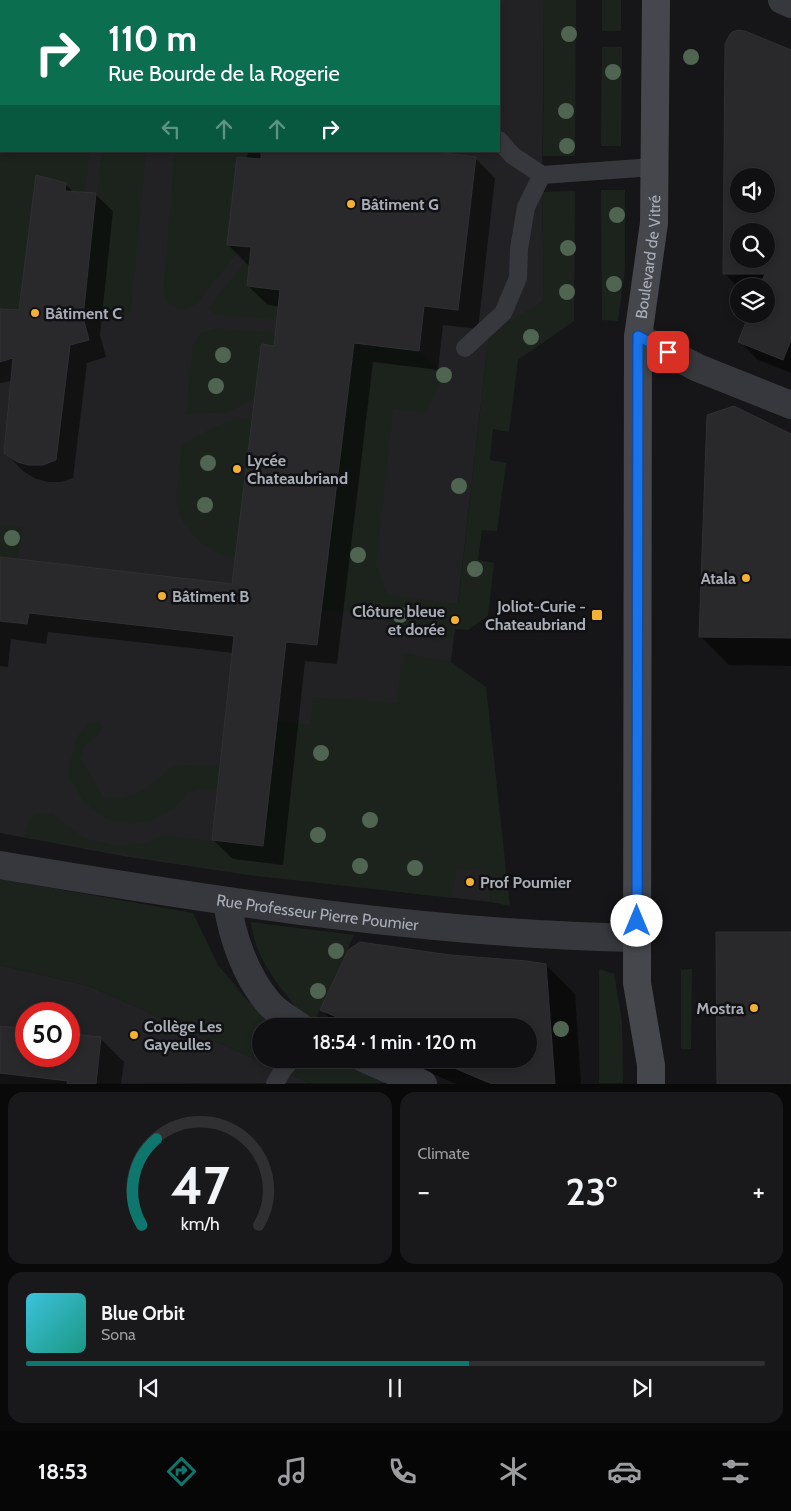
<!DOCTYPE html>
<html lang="en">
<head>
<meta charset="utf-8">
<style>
	:root { --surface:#101012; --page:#19191b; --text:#f1f3f6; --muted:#9c9d9f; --line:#303032; --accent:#0f766e }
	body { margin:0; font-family:Cabin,sans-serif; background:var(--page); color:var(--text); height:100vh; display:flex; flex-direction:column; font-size:19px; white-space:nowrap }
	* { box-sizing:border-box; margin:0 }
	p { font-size:16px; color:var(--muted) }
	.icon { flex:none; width:28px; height:28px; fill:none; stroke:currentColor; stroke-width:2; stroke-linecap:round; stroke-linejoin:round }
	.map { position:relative; height:1084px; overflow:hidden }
	.drawer { display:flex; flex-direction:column; gap:8px; padding:8px; background:#09090a; flex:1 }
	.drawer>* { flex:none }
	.top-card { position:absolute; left:0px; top:0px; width:500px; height:152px; box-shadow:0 2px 8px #0003,0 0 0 1px var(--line); background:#0b6e4f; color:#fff; overflow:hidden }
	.buttons { position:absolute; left:730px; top:168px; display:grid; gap:10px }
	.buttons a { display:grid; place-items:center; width:45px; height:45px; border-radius:50%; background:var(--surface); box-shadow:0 2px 8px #0003,0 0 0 1px var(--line); font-size:25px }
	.speed { position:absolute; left:15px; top:1002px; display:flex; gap:10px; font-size:25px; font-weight:700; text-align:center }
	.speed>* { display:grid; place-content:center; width:65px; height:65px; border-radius:50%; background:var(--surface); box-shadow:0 2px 8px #0003,0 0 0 1px var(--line); line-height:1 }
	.speed .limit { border:8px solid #d22; background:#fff; color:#111 }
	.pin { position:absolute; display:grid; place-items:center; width:42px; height:42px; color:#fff; margin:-21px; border-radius:10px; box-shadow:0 2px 8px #0006 }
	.me { position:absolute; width:55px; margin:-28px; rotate:0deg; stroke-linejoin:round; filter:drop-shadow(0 0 4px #0008) }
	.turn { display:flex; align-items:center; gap:18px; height:105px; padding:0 25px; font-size:22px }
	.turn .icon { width:65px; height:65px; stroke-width:2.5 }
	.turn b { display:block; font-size:35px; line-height:42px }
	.lanes { display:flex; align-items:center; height:48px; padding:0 25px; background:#0003; justify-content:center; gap:25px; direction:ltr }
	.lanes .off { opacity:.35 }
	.big { font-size:38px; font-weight:600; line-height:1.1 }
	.drawer .card { flex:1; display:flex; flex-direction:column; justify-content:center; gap:8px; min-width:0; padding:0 18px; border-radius:15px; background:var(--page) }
	.drawer .dial { align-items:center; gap:0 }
	.dial svg { height:130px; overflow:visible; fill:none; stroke:var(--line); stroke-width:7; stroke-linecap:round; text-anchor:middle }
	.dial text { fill:var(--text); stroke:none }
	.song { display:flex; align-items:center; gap:15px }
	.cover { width:60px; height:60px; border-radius:8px; background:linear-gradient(135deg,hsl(190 70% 55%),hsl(170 70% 35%)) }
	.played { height:5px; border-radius:2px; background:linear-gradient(90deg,var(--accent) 60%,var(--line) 60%) }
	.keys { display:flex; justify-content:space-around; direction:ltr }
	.heat { display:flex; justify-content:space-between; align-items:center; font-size:28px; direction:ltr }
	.drawer .tiles { flex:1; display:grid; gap:8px; grid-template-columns:1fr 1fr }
	.card:last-child { grid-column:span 2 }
	.trip { position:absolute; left:252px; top:1018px; width:285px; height:50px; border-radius:25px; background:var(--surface); box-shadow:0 2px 8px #0003,0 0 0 1px var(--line); font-weight:600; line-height:50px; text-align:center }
	.dock { display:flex; height:80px; justify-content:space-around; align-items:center; background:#060607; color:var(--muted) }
	.dock .icon { width:35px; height:35px }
	.dock .selected { color:var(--accent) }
	.dock b { font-size:22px; color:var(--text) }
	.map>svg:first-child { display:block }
	.built { fill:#222225; fill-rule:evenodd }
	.green { fill:#1c231d }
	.shadow { fill:#0007; fill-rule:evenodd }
	.building { fill:#29292c; stroke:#303034; fill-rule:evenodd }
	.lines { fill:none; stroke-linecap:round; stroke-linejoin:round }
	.lane { stroke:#37383d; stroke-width:18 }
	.street { stroke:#37383d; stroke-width:28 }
	.secondary { stroke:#45474d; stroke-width:28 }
	.tree { fill:#506452 }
	.route-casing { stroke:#114b97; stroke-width:12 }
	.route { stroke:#1a73e8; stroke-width:9 }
	.poi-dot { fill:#f2b134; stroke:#111113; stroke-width:2 }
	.labels { text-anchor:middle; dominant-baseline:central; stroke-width:5; stroke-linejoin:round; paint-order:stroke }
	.poi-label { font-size:16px; font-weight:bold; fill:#a8adb8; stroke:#111113; text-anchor:start }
	.street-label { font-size:16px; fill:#a8adb8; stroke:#111113 }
</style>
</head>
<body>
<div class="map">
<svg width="791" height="1084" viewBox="0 0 791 1084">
	<rect width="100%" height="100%" fill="#161618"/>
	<path class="built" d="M0,0H544L542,192L544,301L489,335L451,662L488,872L491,902L249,875L123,856L0,833ZM1,1H499V151H1Z
		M0,965L89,986L310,1083L0,1084ZM26,1014H69V1056H26Z"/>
	<path class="green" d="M0,0H467V1H1V80H0Z
		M544,0H576L575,156H543Z
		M602,0H621V31H602Z
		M602,47H622L621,146H601Z
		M0,103H1V151H89L85,192L66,190V183L36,175L19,310L0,309Z
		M102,151H146L131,311L117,322L107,311L83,307Z
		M175,151H262L261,159L237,157L227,245L242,247L197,303C181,315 173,309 163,295Z
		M601,190H625V269L618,321L602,320Z
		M575,191L574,321L518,360L509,432L493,429L490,460L506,463L497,531L482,530L478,560L494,563L488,616L468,630L454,629L453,637L436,641L372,616L322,610L352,356L316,338L419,351L444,375L426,412L393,409L376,563L387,595L458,604L489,334L544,301L542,192Z
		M250,256L247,286L280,290L277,320L215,314L208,308Z
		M216,328L276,333L301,336L255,398L228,412L185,414L193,346L201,333Z
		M243,419L252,420L235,557L219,554L199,541L183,523L176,501L182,445C202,434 220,422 243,419Z
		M0,525L24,527L17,559L0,557Z
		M404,653L451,662L486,687L510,906L491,902L487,872L456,869L453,898L249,875L23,837L28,822L38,813L53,814L84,838L117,846L145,843L165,836L263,846L277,721L310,725L313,697L398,703L399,677Z
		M90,722H97L102,725C103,737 89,738 84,747C82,751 81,756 80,759L103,796C126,803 144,791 162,776C165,774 166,770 170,768C186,763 203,767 220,765L217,790H200L188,793C170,817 139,830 110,820C105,818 99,813 94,810C82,801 80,796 73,783C72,781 70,780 69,777C67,769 71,758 73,751C76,739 80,730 90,722Z
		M0,879L193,913L218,965L248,1001L282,1026H261V1059H338L395,1083H310L89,986L0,965Z
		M251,922L354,935L314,1023C297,1014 298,1009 287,996C269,973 254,951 251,922Z
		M599,969L614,974L622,1021L623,1083H599Z
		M692,969L691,1049H681V970Z"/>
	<path class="shadow" d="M726,45L791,52V373L758,360L739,341L750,314H766V286H739V288L724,273ZM739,176H766V204H739ZM739,231H766V259H739Z
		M249,151H418L475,158L495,178L478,329L443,325L438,370L373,362L337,664L305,661L283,865L233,859L213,840L234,653L48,632L46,644L11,639L8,667L0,666V559L233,585L275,347L280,307L268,305L248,286L251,265H248L228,245L246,159Z
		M65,184L73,192L95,194L113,211L100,335L106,357L87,363L73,478L61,482H48L36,479L23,471L5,453L12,381L0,383V310L20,312Z
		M791,436V666L729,665L700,636Z
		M450,956L546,965L575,994L581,1084H456L398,1059H529V1026H338L322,1010Z
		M0,1027L26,1030V1056H69V1035L100,1038L124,1062L121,1084H0Z"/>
	<path class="building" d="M738,30L745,31L791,50V340L783,360L738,342L749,314H766V286H760L765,274H723L725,44L729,36L732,32ZM739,176H766V204H739ZM739,231H766V259H739Z
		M261,151H430L476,157L458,310L424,306L419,351L354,343L317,645L286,642L263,846L212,840L234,636L29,613L27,624L0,621V557L232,584L261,346L262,344L274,346L280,290L247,286L251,247L227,245L237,157L261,159Z
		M36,175L66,183L65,191L96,193L83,317L89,340L70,345L56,460L43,465H29L17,462L4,453L13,358L0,362V309L19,310Z
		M734,406L791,434V638L699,637L707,415Z
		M716,932H791V1084H717Z
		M360,942L450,955L527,961L546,964L555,1084H492L433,1059H529V1026H358L320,1010L348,950Z
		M0,1026L26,1029V1056H69V1034L101,1037L96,1084H67L68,1081L0,1073Z"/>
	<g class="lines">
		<path class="lane" d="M499,140L512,155L542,175L654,167
			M465,348L503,313L518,278L519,249L526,207L542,175
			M275,1084L282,1071L292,1059"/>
		<g class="street">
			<path d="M782,0L791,4"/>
			<path d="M638,337L698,368L791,405"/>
			<path id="s1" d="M0,865C211,900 423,934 637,938"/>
			<path d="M227,902C232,936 245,975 268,1002C276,1012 289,1019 299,1026"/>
			<path d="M365,1059L423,1084"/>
		</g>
		<path class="secondary" id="s2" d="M651,1084V1065L637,983L638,337L654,223L656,0"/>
	</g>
	<g class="tree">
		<circle cx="569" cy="34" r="8"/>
		<circle cx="691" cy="57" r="8"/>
		<circle cx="613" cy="72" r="8"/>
		<circle cx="566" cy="111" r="8"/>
		<circle cx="567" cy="146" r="8"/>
		<circle cx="617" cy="215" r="8"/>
		<circle cx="568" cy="248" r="8"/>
		<circle cx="614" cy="284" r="8"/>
		<circle cx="567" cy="292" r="8"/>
		<circle cx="531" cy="337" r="8"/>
		<circle cx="223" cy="355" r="8"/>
		<circle cx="444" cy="375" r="8"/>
		<circle cx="216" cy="386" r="8"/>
		<circle cx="208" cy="463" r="8"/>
		<circle cx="459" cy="486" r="8"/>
		<circle cx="205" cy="505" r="8"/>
		<circle cx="12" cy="538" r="8"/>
		<circle cx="358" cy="555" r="8"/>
		<circle cx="475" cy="569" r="8"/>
		<circle cx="400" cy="615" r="8"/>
		<circle cx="321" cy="753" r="8"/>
		<circle cx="370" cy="820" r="8"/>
		<circle cx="318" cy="835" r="8"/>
		<circle cx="360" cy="866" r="8"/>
		<circle cx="415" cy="868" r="8"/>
		<circle cx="336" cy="951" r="8"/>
		<circle cx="318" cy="991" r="8"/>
		<circle cx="561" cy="1029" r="8"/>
	</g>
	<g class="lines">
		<g class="route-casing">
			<path id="route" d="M637,921L638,336L668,352"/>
		</g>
		<use href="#route" class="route"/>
	</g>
	<g class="poi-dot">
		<circle cx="351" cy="204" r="5"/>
		<circle cx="35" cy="313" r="5"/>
		<circle cx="237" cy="469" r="5"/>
		<circle cx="746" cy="578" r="5"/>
		<circle cx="162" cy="596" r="5"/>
		<rect x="591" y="609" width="12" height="12" rx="2.5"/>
		<circle cx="455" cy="620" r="5"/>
		<circle cx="470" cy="882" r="5"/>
		<circle cx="754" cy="1008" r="5"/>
		<circle cx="134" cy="1035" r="5"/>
	</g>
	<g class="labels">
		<g class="poi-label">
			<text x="361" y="204">Bâtiment G</text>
			<text x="45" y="313">Bâtiment C</text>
			<text x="247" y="460">Lycée<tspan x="247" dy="18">Chateaubriand</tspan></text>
			<text x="736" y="578" text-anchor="end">Atala</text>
			<text x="172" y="596">Bâtiment B</text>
			<text x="586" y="606" text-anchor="end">Joliot-Curie -<tspan x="586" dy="18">Chateaubriand</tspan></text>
			<text x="445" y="611" text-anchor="end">Clôture bleue<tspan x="445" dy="18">et dorée</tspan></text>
			<text x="480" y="882">Prof Poumier</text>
			<text x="744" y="1008" text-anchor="end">Mostra</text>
			<text x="144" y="1026">Collège Les<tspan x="144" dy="18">Gayeulles</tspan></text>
		</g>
		<g class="street-label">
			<text stroke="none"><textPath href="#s2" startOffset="829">Boulevard de Vitré</textPath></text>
			<text stroke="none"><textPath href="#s1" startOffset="321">Rue Professeur Pierre Poumier</textPath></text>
		</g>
	</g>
</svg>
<div class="buttons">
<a><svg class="icon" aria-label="sound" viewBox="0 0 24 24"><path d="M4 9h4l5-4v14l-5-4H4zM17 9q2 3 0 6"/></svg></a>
<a><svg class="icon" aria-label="search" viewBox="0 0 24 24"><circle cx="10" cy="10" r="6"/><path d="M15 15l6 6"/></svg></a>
<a><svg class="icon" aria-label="layers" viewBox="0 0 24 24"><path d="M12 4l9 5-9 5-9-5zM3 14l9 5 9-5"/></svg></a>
</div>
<div class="speed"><div class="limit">50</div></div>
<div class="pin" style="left:668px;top:352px;background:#d93025"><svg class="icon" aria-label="arrive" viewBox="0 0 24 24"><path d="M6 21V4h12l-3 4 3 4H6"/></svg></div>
<svg class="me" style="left:637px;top:921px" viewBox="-20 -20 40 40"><circle r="19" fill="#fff"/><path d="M0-13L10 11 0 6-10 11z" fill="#1a73e8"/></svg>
<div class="trip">18:54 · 1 min · 120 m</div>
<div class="top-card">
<div class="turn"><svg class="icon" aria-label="right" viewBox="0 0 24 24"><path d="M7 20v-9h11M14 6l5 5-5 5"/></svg><div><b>110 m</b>Rue Bourde de la Rogerie</div></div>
<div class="lanes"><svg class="icon off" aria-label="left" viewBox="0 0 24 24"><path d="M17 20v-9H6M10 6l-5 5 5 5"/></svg><svg class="icon off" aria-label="ahead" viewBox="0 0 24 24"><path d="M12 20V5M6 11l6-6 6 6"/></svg><svg class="icon off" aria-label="ahead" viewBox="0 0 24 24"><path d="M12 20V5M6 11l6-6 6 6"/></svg><svg class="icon" aria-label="right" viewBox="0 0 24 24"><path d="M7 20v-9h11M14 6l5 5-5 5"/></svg></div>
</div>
</div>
<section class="drawer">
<div class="tiles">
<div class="card dial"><svg viewBox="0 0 100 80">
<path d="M14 69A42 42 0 1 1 86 69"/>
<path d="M14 69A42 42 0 0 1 23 16" stroke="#0f766e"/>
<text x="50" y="56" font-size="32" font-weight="700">47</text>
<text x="50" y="72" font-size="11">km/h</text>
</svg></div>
<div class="card"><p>Climate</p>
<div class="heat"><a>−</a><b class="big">23°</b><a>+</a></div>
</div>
<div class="card">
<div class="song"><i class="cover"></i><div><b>Blue Orbit</b><p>Sona</p></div></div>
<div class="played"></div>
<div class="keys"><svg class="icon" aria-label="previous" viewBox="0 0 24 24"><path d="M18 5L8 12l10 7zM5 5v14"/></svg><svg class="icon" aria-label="pause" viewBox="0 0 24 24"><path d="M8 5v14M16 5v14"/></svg><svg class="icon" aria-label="next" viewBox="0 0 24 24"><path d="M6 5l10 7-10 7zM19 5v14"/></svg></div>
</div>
</div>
</section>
<nav class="dock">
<b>18:53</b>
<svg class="icon selected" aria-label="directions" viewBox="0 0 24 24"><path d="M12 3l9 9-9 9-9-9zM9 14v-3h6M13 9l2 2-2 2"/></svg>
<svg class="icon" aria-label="music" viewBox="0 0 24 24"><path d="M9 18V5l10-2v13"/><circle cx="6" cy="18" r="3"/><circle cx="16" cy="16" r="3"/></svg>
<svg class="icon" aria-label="phone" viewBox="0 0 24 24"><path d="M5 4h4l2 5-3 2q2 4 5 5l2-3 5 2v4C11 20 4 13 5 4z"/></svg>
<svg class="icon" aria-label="climate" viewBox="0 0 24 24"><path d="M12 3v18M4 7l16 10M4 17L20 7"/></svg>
<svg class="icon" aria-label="car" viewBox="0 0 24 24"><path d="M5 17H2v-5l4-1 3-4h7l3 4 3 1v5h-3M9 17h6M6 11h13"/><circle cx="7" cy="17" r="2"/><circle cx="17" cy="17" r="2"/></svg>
<svg class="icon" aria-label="filters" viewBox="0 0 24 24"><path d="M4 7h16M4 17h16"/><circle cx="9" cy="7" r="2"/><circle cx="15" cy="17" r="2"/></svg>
</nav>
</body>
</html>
